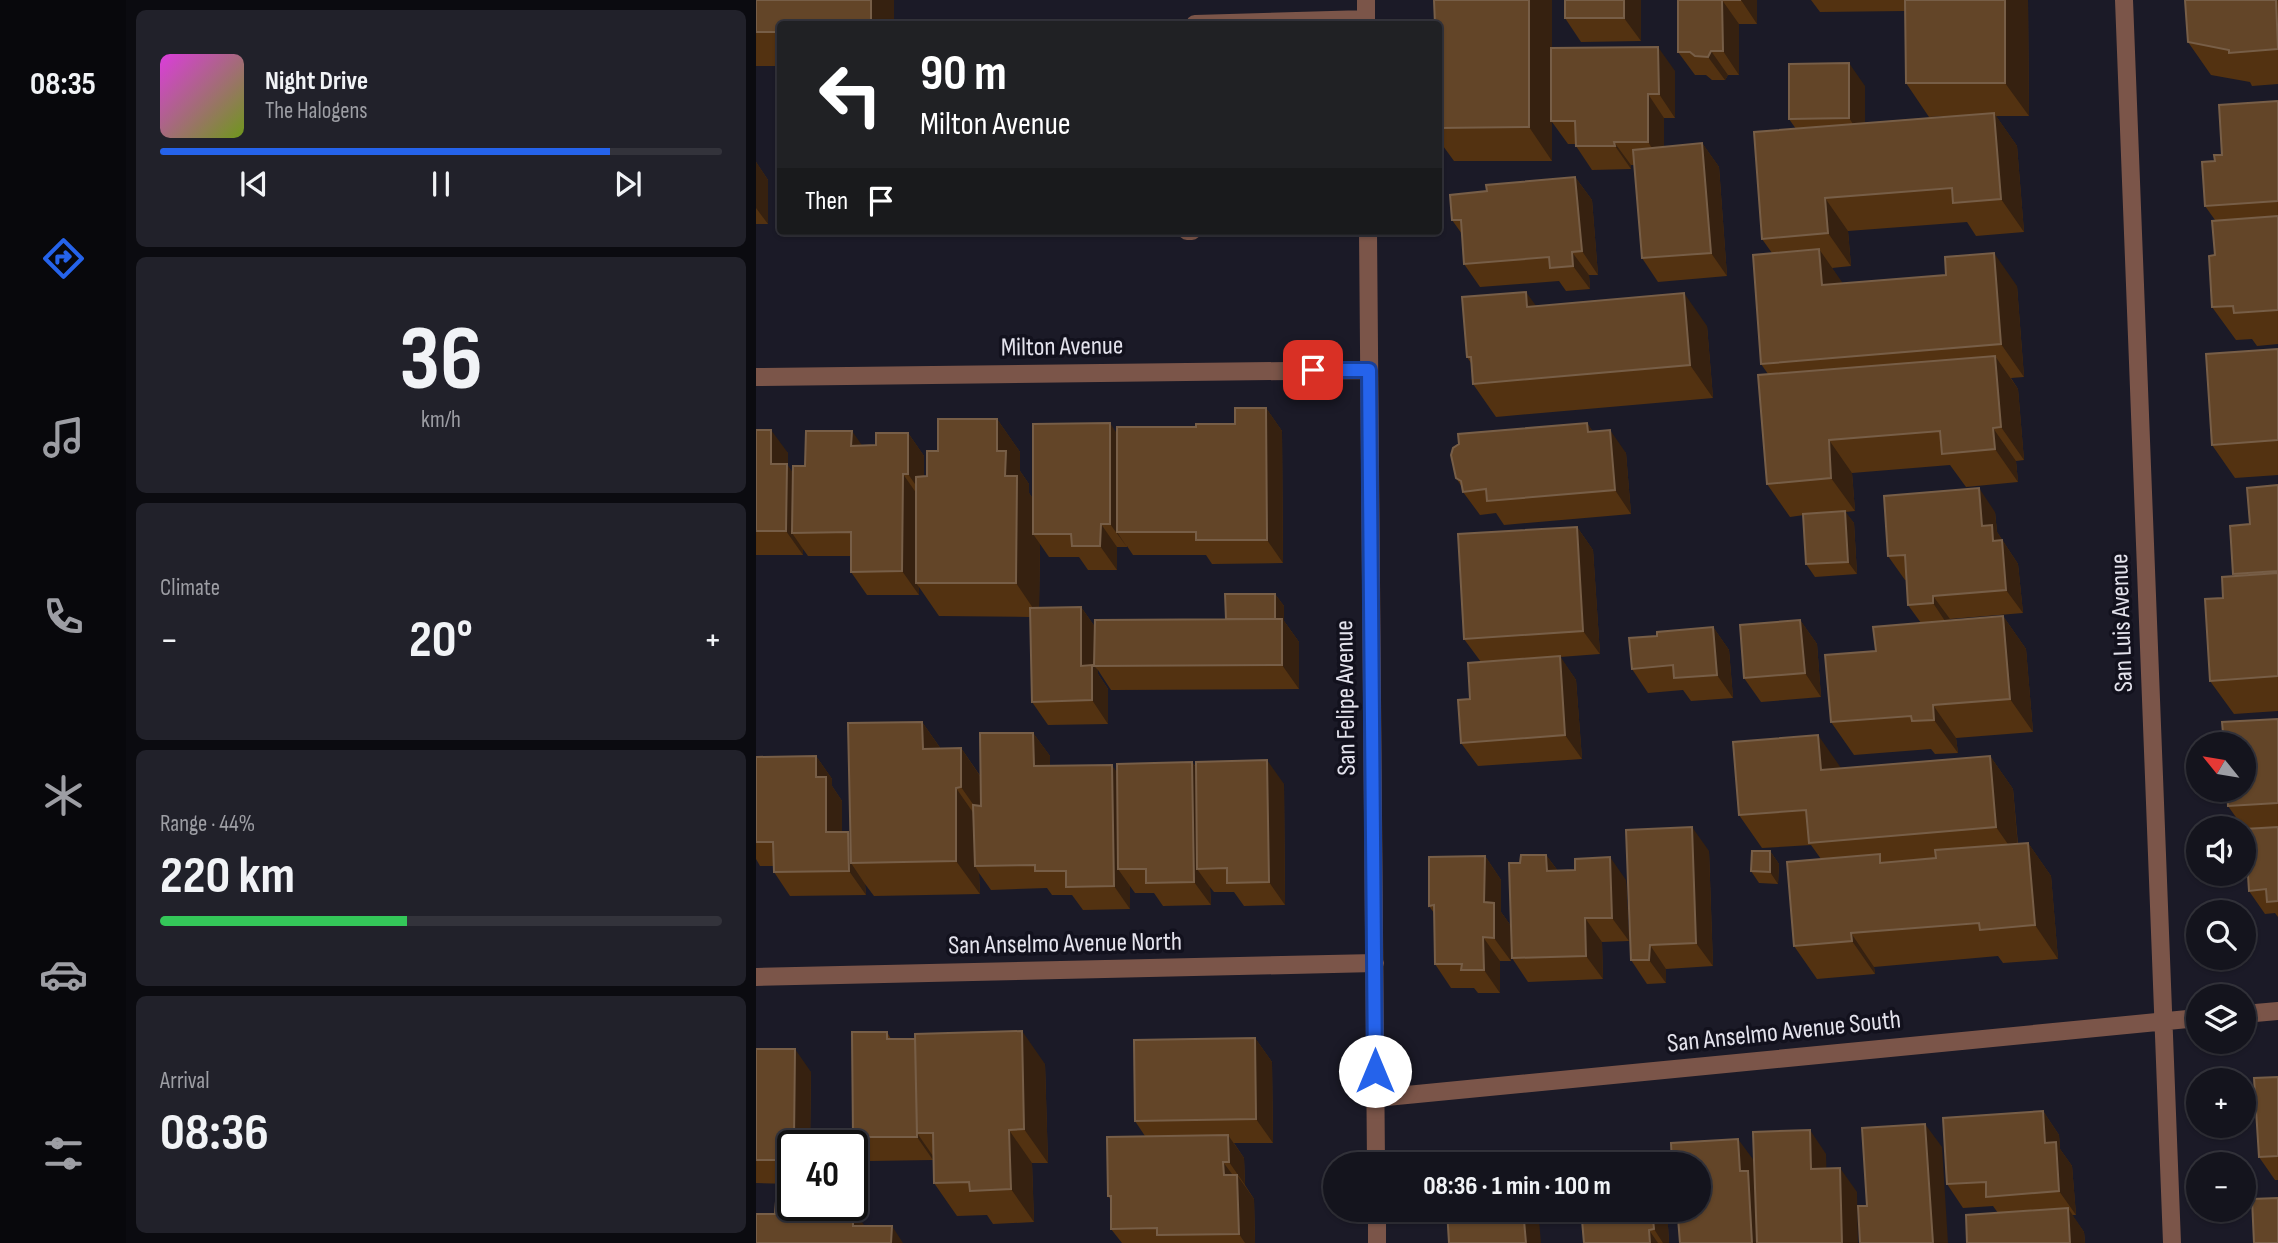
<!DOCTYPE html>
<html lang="en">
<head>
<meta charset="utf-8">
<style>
	:root { --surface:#14141d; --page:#21212a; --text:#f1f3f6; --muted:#9d9ea4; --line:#33333b; --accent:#2563eb }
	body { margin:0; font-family:"Sofia Sans Condensed",sans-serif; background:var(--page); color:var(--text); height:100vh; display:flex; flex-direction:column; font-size:26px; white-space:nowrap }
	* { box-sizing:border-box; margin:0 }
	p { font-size:23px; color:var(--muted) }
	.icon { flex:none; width:38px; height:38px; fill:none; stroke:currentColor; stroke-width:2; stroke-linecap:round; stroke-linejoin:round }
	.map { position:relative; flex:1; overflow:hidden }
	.side { display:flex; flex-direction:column; gap:10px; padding:10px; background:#0b0b10; width:630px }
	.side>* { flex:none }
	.banner { position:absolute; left:21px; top:21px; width:665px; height:214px; border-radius:7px; box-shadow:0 2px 5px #0004,0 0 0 2px var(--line); background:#202124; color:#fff; overflow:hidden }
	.needle { width:46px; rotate:300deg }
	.fabs { position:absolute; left:1430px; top:732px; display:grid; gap:14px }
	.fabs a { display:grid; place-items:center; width:70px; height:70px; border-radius:50%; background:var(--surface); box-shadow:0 2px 5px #0004,0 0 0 2px var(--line); font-size:35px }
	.speed { position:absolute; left:21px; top:1130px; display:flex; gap:14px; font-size:35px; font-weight:700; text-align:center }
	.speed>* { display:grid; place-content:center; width:91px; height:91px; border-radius:50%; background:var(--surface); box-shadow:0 2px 5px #0004,0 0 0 2px var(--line); line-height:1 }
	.speed .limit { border:4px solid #111; border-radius:10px; background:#fff; color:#111 }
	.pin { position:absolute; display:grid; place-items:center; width:60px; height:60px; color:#fff; margin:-30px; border-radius:14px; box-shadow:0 4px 10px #0006 }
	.me { position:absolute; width:77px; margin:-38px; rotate:0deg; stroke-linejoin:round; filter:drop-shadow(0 0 5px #0008) }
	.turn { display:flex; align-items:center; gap:24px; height:147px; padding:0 28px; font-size:32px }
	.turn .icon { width:91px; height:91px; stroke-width:2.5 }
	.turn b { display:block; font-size:49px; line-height:60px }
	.then { display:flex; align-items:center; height:66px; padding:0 28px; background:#0003; gap:14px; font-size:26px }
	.big { font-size:52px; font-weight:700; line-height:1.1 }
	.side .card { flex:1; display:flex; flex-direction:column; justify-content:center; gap:10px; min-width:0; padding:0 24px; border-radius:10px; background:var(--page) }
	.side .dial { align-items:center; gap:0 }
	.dial b { font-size:91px; line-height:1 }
	.song { display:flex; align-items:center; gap:21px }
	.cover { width:84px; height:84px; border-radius:10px; background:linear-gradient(135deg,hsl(300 70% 55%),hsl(80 70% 35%)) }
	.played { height:7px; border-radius:4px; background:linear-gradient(90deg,var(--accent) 80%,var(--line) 80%) }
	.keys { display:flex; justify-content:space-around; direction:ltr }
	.heat { display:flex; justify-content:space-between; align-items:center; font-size:38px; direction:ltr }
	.charge { height:10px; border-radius:5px; background:linear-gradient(90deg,#34c759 44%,var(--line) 0) }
	.trip { position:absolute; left:567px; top:1152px; width:388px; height:70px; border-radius:35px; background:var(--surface); box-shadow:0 2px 5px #0004,0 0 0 2px var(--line); font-weight:700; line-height:70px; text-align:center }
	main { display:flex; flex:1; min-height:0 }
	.menu { display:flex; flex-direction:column; width:126px; justify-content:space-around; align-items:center; background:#08080c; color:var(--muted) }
	.menu .icon { width:49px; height:49px }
	.menu .current { color:var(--accent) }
	.menu b { font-size:32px; color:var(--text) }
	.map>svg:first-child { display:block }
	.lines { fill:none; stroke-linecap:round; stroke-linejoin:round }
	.minor { stroke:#7b5549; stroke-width:18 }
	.wall { fill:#533211 }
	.shaded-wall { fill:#362110 }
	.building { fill:#634528; stroke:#775e47; stroke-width:2 }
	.route-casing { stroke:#184099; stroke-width:18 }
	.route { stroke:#2563eb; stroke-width:12 }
	.labels { text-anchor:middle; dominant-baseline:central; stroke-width:7; stroke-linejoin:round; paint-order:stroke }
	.street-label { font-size:26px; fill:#e4e3ed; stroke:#12111d }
</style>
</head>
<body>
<main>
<nav class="menu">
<b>08:35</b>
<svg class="icon current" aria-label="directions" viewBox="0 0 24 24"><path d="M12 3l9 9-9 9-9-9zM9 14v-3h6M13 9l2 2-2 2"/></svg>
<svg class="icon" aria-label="music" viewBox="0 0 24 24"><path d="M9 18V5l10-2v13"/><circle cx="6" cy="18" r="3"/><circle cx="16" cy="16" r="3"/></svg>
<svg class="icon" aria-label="phone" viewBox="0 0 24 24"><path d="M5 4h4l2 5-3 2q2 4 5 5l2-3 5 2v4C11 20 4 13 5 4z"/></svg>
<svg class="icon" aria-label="climate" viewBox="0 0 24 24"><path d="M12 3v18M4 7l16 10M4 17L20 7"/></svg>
<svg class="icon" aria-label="car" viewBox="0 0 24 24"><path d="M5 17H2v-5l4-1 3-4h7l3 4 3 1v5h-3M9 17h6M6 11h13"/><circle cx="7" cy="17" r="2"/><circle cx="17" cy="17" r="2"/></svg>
<svg class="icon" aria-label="filters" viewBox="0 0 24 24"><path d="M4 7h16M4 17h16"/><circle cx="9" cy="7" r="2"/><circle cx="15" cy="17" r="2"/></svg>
</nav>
<section class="side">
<div class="card">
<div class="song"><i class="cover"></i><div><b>Night Drive</b><p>The Halogens</p></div></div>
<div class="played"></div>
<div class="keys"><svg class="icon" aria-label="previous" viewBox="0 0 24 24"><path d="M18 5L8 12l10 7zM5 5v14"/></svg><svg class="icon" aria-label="pause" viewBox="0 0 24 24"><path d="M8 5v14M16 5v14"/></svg><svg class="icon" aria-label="next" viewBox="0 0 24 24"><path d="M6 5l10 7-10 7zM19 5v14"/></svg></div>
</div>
<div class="card dial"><b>36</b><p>km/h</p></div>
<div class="card"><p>Climate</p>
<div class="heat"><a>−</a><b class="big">20°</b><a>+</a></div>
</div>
<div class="card"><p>Range · 44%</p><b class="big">220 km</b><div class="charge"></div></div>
<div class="card"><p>Arrival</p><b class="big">08:36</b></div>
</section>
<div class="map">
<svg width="1522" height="1243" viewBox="0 0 1522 1243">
	<rect width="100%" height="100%" fill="#1b1a27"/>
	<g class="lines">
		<path class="minor" d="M610,0V24
			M1368,0L1416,1243
			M439,24L610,19
			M431,231H436
			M612,231L620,1164
			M0,377L613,370
			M0,977L619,963
			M1488,1014L1522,1011
			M620,1098L1442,1018
			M621,1209V1243"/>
	</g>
	<path class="wall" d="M0,0L24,24V66H0Z
		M678,0H796V48L919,71V118H908V147L946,143L963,167L971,276L902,282L886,258L878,165H875V169L836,170L820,146V144H812L796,122V161H698L682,139V24Z
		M885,0V41L825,42L809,18Z
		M922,0H1001V24H983V75H972L969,80H956L950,75H939L922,52Z
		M1055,0H1272L1273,116H1240L1261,146L1268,232L1220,236L1211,222L1092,231L1095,266L1076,268L1086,284L1261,286L1268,377L1255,378L1262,389L1268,460L1260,461L1262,482L1210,487L1194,465L1096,473L1099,511L1089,512L1098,523L1101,574L1059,577L1050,564L1048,515L1034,517L1011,484L1012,374L1005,364L1016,253L1006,239L1040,129L1033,119L1109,86V123L1193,116L1173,117L1150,83L1149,11L1064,12Z
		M1522,0V84L1496,86L1494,82L1455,75L1432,42Z
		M1522,101V344L1501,346L1496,339L1480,340L1456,307L1459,220L1449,206L1459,161Z
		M0,162L12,180V224H0Z
		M819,177L836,200L842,275H833L834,289L810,291L803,281L724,287L708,264L706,234L696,220L731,191Z
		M951,326L957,398L740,417L717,384L715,363L711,357Z
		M1522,349V475L1479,478L1456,445Z
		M510,408L526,431L527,563L456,564L450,555H377L371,546V547H361V570H332L323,557H293L284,544L283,607H325L339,627L469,619L519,594L528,606V621L543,642V689L355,690L342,670V674L352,689V724L292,725L276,702L274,617L183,616L163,587V595H111L95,572V556H52L47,549V555H0V430L32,453V466L36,472L49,466L106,446L120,445L152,433L168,456V476H171L182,451L241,419L264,452V471L273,484V493L277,499L361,434L479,424Z
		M831,423L837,432L870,453L875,514L748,525L740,513L724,515L707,492L706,487L700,478Z
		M1522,485V711L1478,714L1454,681L1467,598L1479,576L1477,574L1494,524Z
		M1239,512L1241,532L1262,564L1267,613L1194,619V620L1247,616L1270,649L1277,732L1200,738L1202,753L1179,754L1175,749L1098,755L1075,722L1120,651L1165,623L1152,605L1150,580H1149L1132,556Z
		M821,527L837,550L844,654L804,657L820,680L826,759L722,766L705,743L714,699L725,662L708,639Z
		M1044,620L1061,644L1065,697L1005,702L988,678Z
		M957,627L973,650L977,698L935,701L927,690L892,693L876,669L901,636Z
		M1522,719V917L1519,913L1509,914L1493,891L1489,830L1472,806Z
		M166,722L185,749L205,748L225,777L277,733L294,756V766L361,772L436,762L440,767L528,784L529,905L488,906L478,892H458L454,887L455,905L407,906L398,893H379L374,886V909L327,910L316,895H296L291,888L235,890L223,873L224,894L118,896L109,884L110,895L34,896L18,872V866H4L0,859V757L60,756L76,779V786L86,801V832H92L94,834Z
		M1234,756L1257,789L1262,844L1272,843L1295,876L1302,959L1247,963L1242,956L1118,967L1119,974L1061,979L1038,946L1065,859L1055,845L1006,848L983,815L1085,768Z
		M953,851L957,966L910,969V983L891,984L875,960Z
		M1014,851L1023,864L1022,884L1003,883L995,871Z
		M790,855L802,871L870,880L873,941L846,942L847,979L772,982L756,958L764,863Z
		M729,856L745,880V912L755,926V961H744V993H722L718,988H695L679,964L678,913L673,906Z
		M131,1032L135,1039L289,1064L292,1163H276L278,1222L237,1224L231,1215L201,1216L178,1183L177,1160L114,1161L97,1137Z
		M499,1038L516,1062L517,1143H478L488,1158L489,1185L498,1199L499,1243H366L355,1229V1200L352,1196L389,1136L379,1121Z
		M0,1049L55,1072L54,1146H37V1184L0,1183Z
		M1522,1077V1180H1519L1503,1157Z
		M1287,1111L1303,1135L1304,1149L1316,1166L1320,1215H1316L1328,1232L1329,1243H1211L1242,1213L1237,1206L1207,1208L1191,1184Z
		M911,1209L913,1243H828Z"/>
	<path class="shaded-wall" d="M115,0H138V24H115Z
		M773,0H796V161L773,127Z
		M868,0H885V41L868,18Z
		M966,0L983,24V75L967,51Z
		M985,0H1001V24Z
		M1249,0H1272L1273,116L1249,83Z
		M902,47L919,71V118L903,94Z
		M955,51L972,75L969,80L952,57Z
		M1093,63L1109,86V142L1093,118Z
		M892,94L908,118V166L892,142Z
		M1238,113L1261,146L1268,232L1245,199Z
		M858,142L875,165V169L859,146Z
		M946,143L963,167L971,276L955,253Z
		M0,162L12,180V224L0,208Z
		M819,177L836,200L842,275L826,251Z
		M1069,198L1092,231L1095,266L1072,233Z
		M1063,249L1086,282L1089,318L1066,285Z
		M816,252L833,275L834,289L817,266Z
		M1238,253L1261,286L1268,377L1245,344Z
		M770,292L794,325L771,307Z
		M928,293L951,326L957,398L934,365Z
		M1239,356L1262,389L1268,460L1245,427Z
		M510,408L526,431L527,563L511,540Z
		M241,419L264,452V471L273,484V493L284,509L277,534L284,544L283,617L260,583L249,476L241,451Z
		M354,423L370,447L361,532L371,547L354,524Z
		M831,423L847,446L832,432Z
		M1237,428L1260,461L1262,482L1239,449Z
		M15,430L32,453V466L47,487L36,533L47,549V555L30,531L15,464Z
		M854,430L870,453L875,514L859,490Z
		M96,431L112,454L95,446Z
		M152,433L168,456V497L152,474Z
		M1073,440L1096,473L1099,511L1075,478Z
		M147,474L163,497L160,583L163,587V595L146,571Z
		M1223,488L1239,512L1241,532L1262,564L1267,613L1250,590L1226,526Z
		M1089,511L1098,523L1101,574L1092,562Z
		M345,524L361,547V570L344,546Z
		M821,527L837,550L844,654L827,631Z
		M519,594L528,606V621L543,642V689L526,665L519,630Z
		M1177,596L1194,619L1193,627L1177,603Z
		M325,607L341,630L338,666L342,670V674L352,689V724L336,700L325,666Z
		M1247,616L1270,649L1277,732L1254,699Z
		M1044,620L1061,644L1065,697L1049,673Z
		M957,627L973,650L977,698L961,675Z
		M804,656L820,680L826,759L809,735Z
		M1177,705L1200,738L1202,753L1178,720Z
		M166,722L189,755L167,749Z
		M277,733L294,756V790L278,766Z
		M1062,735L1085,768L1065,770Z
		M205,748L228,782V820L205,787Z
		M60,756L76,779V786L86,801V855L70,832L60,777Z
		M1234,756L1257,789L1263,860L1240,827Z
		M511,760L528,784L529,905L513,882Z
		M436,762L453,786L441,869L454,887L455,905L438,882Z
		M356,765L372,788L362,869L374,886V909L358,886Z
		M200,788L223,821L219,866L223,873L224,894L200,861Z
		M936,827L953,851L957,966L940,943Z
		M92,832L109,855L95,863L109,884L110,895L93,871Z
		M1272,843L1295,876L1302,959L1279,925Z
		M1014,851L1023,864L1022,884L1014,872Z
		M790,855L807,878L791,871Z
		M729,856L745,880V912L755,926V961L738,938L728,902Z
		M854,857L870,880L873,941L856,918Z
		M829,918L846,942L847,979L830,956Z
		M1095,933L1118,967L1119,974L1096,941Z
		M727,937L744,961V993L728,970Z
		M894,945L910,969V983L893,960Z
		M266,1031L289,1064L292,1163L268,1129Z
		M499,1038L516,1062L517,1143L500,1119Z
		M160,1039L177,1133H161L177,1156V1160L161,1137Z
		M39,1049L55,1072L54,1146H42L38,1139Z
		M1287,1111L1303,1135L1304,1149L1316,1166L1320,1215L1303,1191L1289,1143Z
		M1169,1124L1186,1147L1192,1243H1177Z
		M253,1130L276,1163L278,1222L255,1189Z
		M1054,1130L1070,1154L1071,1193L1055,1169Z
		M472,1135L488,1158L489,1185L473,1162Z
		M982,1139L999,1162L1011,1243H996L984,1171Z
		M871,1152L879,1164L871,1161Z
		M467,1162L482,1182L481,1175L498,1199L499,1243H489L483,1234L468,1175Z
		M1084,1168L1101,1192L1102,1243H1086Z
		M1312,1208L1328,1232L1329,1243H1314Z
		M767,1209H782L785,1243H770Z
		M896,1209H911L913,1243H907L898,1229Z
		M97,1210L114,1233L97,1226Z
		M136,1226L147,1243H135Z
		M893,1230L902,1243H894Z"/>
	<path class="building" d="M0,0H115V24H24V32H0Z
		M678,0H773V127L682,128V24H679Z
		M809,0H868V18H809Z
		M922,0H985H966L967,51H955L952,57L939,56L934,52H922Z
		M1149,0H1249V83H1150Z
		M1429,0H1520L1522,49L1473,53V50L1432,42Z
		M902,47L903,94H892V142H858L859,146H820L819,121H795V48Z
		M1093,63V118L1033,119V64Z
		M1522,101V201L1449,206L1446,162L1459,161L1458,155H1466L1463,105Z
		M1238,113L1245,199L1197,203L1196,188L1069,198L1072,233L1006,239L998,132Z
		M946,143L955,253L886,258L877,150Z
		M819,177L826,251L816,252L817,266L794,268L793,257L708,264L705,220H696L694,195L731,191L730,185Z
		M1522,216V310L1478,313L1477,306L1456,307L1453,256L1459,255L1456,221Z
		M1063,249L1066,285L1190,275L1189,257L1238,253L1245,344L1005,364L997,255Z
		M770,292L771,307L928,293L934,365L717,384L715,357H711L706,297Z
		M1522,349V440L1456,445L1450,354Z
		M1239,356L1245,427L1237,428L1239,449L1186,454L1184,431L1073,440L1075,478L1011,484L1002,375Z
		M479,408H510L511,540H440V532H361V427H440V424H479Z
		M182,419H241V451H250L249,476H261L260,583H160V477L171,476V451H182Z
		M354,423V524H345L344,546H316L315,534H277V424Z
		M831,423L832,432L854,430L859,490L731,501L730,489L707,492L705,481L700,478L695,455L697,448L703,444L702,434Z
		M0,430H15V464H31L30,531H0Z
		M50,431H96L95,446L120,445V433H152V474H147L146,571L95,572V532L36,533L37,466H49Z
		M1522,485V571L1477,574L1474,526L1494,524L1491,488Z
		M1223,488L1226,526L1236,525L1237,541L1246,540L1250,590L1177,596V603L1152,605L1149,555L1132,556L1128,496Z
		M1089,511L1092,562L1050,564L1047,514Z
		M821,527L827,631L708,639L702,534Z
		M1522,573V676L1454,681L1449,599L1467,598L1466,577Z
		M469,594H519V619H470Z
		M325,607V666L336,665V700L276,702L274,608Z
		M1247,616L1254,699L1177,705L1178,720L1156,721L1155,716L1075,722L1069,655L1120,651L1117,627Z
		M526,619V665L338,666L339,620Z
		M1044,620L1049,673L988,678L984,625Z
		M957,627L961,675L918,678L917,665L876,669L873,638L901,636V632Z
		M804,656L809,735L705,743L702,700L714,699L712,663Z
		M1522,719V803L1472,806L1471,789H1488V744H1468L1466,722Z
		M166,722L167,749L205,748V787L200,788V861L95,863L92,723Z
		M224,733H277L278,766L356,765L358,886L310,887V871H279V865L219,866L217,805L225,806Z
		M1062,735L1065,770L1234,756L1240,827L1053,843L1050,810L983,815L977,742Z
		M60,756V777H70V832H92L93,871L18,872L17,842H0V757Z
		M511,760L513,882L471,883V868L441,869L440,762Z
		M436,762L438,882L390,883V869H362L361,764Z
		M936,827L940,943L894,945L893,960H875L870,830Z
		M1522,827V901L1511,902L1510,889L1493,891L1489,829Z
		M1272,843L1279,925L1224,930L1223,923L1095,933L1096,941L1038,946L1031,862L1124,854V863L1180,858L1179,850Z
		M996,851H1014V872L995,871Z
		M765,855H790L791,871L819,870V859L854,857L856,918H829L830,956L756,958L753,863H764Z
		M729,856L728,902L738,903V938L727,937L728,970H705L706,964H679L678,905L673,906V857Z
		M266,1031L268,1129L253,1130L255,1189L214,1191L213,1182L178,1183L177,1133H161L159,1034Z
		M96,1032H131V1039H159L161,1137H97Z
		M499,1038L500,1119L379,1121L378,1040Z
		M0,1049H39L38,1139L44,1140V1146H37V1160H0Z
		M1522,1077V1156L1503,1157L1498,1078Z
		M1287,1111L1289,1143L1300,1142L1303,1191L1230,1197V1182L1191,1184L1187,1118Z
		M1169,1124L1177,1243H1104L1102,1206H1111L1106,1128Z
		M1054,1130L1055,1169L1084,1168L1086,1243H1001L997,1132Z
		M472,1135L473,1162H467L468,1175H481L483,1234L401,1235V1228L355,1229V1196H352L351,1137Z
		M982,1139L984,1171H992L996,1243H924L922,1218H919V1209H943V1164H916L915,1143Z
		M871,1152V1161L892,1159V1164H822L821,1156Z
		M763,1160L764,1164H718Z
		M1522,1198V1243H1498L1496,1199Z
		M20,1201H37V1206H50V1208L97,1210V1226H136L135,1243H0V1214H19Z
		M1312,1208L1314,1243H1211L1210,1215Z
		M691,1209H767L770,1243H693Z
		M825,1209H896L898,1229L893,1230L894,1243H828Z"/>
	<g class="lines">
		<g class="route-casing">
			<path id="route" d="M557,370H613L619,1071"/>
		</g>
		<use href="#route" class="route"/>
	</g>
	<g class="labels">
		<g class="street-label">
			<text transform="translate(306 347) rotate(-1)">Milton Avenue</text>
			<text transform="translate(1366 623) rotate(-92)">San Luis Avenue</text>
			<text transform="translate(590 698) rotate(-91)">San Felipe Avenue</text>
			<text transform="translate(309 944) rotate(-1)">San Anselmo Avenue North</text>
			<text transform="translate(1028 1032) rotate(-6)">San Anselmo Avenue South</text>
		</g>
	</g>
</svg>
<div class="fabs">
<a><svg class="needle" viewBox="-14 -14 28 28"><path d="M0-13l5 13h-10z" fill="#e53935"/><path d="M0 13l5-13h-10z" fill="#9d9ea4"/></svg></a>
<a><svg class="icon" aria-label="sound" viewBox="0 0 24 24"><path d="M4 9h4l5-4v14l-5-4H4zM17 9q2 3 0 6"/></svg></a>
<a><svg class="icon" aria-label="search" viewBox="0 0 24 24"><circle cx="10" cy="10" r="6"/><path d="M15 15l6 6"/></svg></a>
<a><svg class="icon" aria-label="layers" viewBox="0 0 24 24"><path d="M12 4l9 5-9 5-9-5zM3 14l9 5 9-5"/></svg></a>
<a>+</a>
<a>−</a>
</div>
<div class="speed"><div class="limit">40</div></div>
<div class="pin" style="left:557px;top:370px;background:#d93025"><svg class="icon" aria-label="arrive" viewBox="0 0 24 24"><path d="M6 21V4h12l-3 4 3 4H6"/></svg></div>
<svg class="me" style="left:619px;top:1071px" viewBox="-20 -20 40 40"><circle r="19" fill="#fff"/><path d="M0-13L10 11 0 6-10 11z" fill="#2563eb"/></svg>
<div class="trip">08:36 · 1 min · 100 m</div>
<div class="banner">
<div class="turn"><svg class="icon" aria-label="left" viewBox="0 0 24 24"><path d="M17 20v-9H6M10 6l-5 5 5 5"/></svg><div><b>90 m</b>Milton Avenue</div></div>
<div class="then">Then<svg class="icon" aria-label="arrive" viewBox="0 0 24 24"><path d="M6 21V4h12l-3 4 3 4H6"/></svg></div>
</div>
</div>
</main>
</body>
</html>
